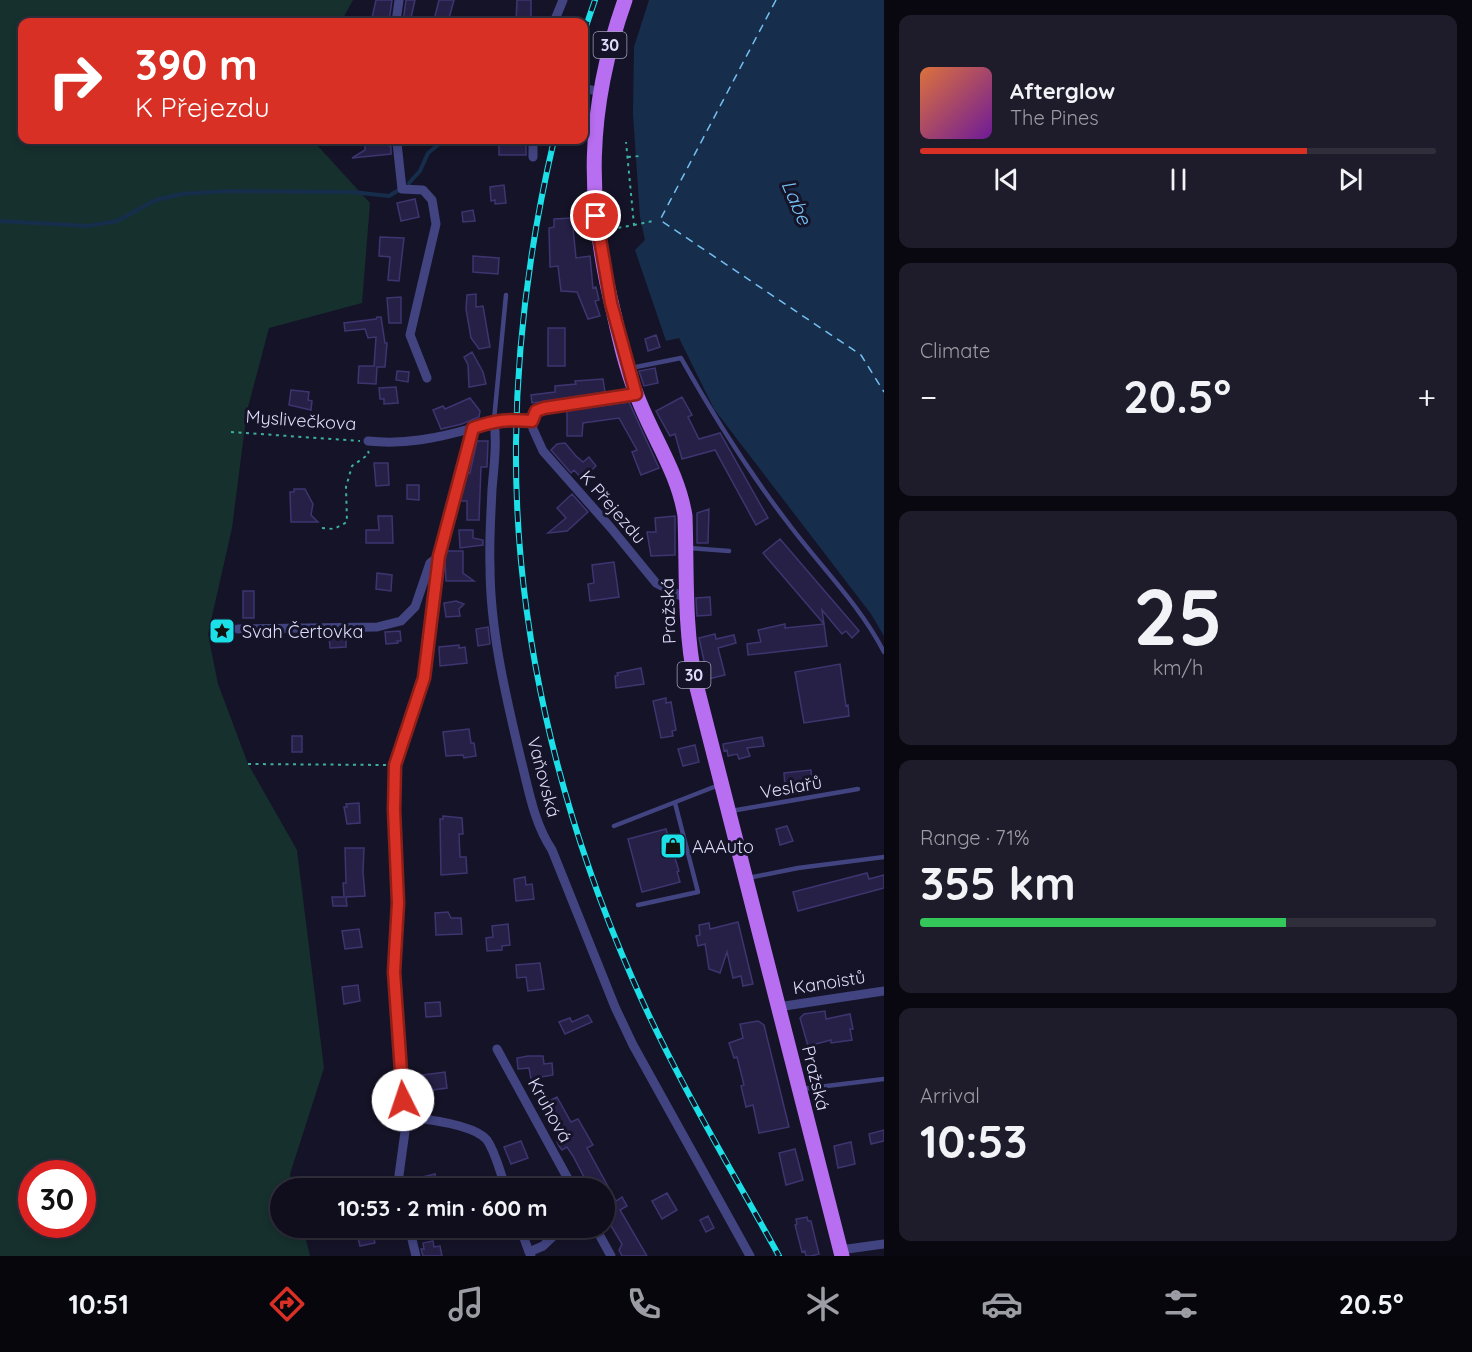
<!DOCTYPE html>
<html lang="en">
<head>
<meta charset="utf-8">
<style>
	:root { --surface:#100e1d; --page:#1e1c2a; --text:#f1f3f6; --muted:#9c9ca4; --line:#302e3b; --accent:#d93025 }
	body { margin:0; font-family:Quicksand,sans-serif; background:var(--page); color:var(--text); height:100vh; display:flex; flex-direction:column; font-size:22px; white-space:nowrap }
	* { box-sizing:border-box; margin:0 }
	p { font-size:20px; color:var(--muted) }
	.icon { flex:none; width:33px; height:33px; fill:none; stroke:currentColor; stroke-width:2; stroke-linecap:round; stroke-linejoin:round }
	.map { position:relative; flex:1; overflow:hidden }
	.details { display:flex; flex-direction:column; gap:15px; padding:15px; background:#090810; width:588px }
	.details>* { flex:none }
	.top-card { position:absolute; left:18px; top:18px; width:570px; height:126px; border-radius:12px; box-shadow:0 3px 9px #0003,0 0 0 2px var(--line); background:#d93025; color:#fff; overflow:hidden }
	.speed { position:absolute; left:18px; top:1160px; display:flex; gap:12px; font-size:30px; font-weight:700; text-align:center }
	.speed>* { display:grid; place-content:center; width:78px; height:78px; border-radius:50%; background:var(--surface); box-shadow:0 3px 9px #0003,0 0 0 2px var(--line); line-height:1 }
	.speed .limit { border:9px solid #d22; background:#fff; color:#111 }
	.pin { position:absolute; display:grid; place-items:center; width:51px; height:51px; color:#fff; margin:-26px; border:3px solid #fff; border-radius:50%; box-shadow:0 2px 6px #0007 }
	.me { position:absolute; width:66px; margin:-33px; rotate:356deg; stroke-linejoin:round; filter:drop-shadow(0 0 4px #0008) }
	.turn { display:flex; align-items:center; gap:21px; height:126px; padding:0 18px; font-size:27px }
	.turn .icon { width:78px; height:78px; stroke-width:2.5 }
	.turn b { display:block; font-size:42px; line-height:51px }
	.big { font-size:45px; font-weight:700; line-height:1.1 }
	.details .widget { flex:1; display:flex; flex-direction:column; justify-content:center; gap:9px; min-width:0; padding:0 21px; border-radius:12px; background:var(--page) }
	.details .dial { align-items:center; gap:0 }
	.dial b { font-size:78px; line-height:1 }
	.song { display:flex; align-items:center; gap:18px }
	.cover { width:72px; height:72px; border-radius:9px; background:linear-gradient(135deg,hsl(20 70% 55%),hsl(280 70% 35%)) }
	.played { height:6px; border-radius:3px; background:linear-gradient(90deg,var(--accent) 75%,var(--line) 75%) }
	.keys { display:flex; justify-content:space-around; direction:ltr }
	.heat { display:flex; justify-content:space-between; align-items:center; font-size:33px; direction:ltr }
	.charge { height:9px; border-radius:4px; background:linear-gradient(90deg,#34c759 71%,var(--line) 0) }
	.trip { position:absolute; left:270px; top:1178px; width:345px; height:60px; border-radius:30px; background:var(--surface); box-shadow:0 3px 9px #0003,0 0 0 2px var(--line); font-weight:700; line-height:60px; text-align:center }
	.tabs { display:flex; height:96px; justify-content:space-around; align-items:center; background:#06060c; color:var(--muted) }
	.tabs .icon { width:42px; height:42px }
	.tabs .active { color:var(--accent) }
	.tabs b { font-size:27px; color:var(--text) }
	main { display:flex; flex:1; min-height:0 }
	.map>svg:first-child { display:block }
	.green { fill:#16302e; fill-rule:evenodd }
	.water { fill:#162e4c }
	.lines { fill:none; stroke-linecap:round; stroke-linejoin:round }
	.stream { stroke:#162e4c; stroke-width:4 }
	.ferry { stroke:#74bff1; stroke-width:1.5; stroke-dasharray:8 6; stroke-linecap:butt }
	.building { fill:#262046; stroke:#3d3570; stroke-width:1.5 }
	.path { stroke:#3dafa1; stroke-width:2; stroke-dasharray:3 4.5; stroke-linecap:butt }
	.service { stroke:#424481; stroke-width:4.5 }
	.minor { stroke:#424481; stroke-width:9 }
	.primary { stroke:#b86ef0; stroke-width:15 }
	.rail-casing { stroke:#1be0e8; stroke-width:6 }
	.rail { stroke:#151327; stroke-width:4; stroke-dasharray:11; stroke-linecap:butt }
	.route-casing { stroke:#8d1f18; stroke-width:15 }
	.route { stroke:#d93025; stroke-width:10 }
	.labels { text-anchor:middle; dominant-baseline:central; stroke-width:6; stroke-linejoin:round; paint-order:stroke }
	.shield { fill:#151327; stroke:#a2a0bb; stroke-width:1.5 }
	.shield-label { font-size:16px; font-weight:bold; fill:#dedcfb }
	.street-label { font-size:18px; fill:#dedcfb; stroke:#151327 }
	.poi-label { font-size:18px; fill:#dedcfb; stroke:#151327; text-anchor:start }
	.water-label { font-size:20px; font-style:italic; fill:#74bff1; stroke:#151327 }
</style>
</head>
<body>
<main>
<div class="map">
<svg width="884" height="1256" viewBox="0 0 884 1256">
	<rect width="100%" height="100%" fill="#151327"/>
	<path class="green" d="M0,0H353L341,22H22V140H314L317,145L370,203L362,303L269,328L247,411L232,528L208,634L218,684L248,764L297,850L324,1068L290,1174L293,1188H280V1227H303L310,1256H0ZM32,1173H82V1224H32Z"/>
	<path class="water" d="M649,0H884V636L871,614L714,409L679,338L666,341L635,250L645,240L640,217L633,114L634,47Z"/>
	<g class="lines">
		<path class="stream" d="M409,183L420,171L428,153L443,141L527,144
			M0,221L88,226L117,221L156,200L182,194L227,191L352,192L389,196L397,191"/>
		<path class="ferry" d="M776,0L660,220L861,355L884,392"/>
	</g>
	<path class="building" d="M376,0H392L389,22H371Z
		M406,0H415L410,22H403Z
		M439,0H454L448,22H435L434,20Z
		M517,0H531V22H516Z
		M371,140H385L386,144L391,147V154L352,158L365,150V143L372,142Z
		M499,145H526V155H499Z
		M504,185L506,203L495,204V200L491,201L490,187Z
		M415,199L419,217L401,221L397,203Z
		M473,210L475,221L463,222L462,212Z
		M572,218L576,258L590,256L593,288L596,287L599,300L595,301L600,316L588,319L577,292L561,291L558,266L550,267L549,228L554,227V219Z
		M380,237L404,238L399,281L388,280L390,257L379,256Z
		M473,256L499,258L498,274L473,272Z
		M476,294V307L483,306L490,347L479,349L471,338L466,309L467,295Z
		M401,297V323H389L387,298Z
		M377,317H381L385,343H387L385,367H377L376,384L358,383L359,366H374L376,337L368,338L365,329L345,331L344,323L376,319Z
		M548,328H565V366H548Z
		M656,335L660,347L648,351L645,339Z
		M472,352L483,372L486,384L469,387L468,365L464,357Z
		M655,368L658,383L644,386L639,371Z
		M397,371L409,372L408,382L396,380Z
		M603,379L605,392L532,403L531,395L555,392V386L576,384L575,381Z
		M396,387L398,403L384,404V399H380L379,388Z
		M291,390L309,392L308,400L312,401L311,410L289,405Z
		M682,397L692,415L688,417L699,439L720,433L768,518L756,525L715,450L682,459L675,434L670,436L656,411Z
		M470,398L480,411L479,417L462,424L441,429L433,410L443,406L445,409Z
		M629,402L659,468L641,475L632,452L637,450L619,418L583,423L582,436H567V411Z
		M477,441H488L487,467H481L479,520H467V501H460L468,472L470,473Z
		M565,443L576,456L583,462L589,457L596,466L582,479L574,470L571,473L551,450L557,444Z
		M374,463H388L389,485L376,486Z
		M407,485H419V500L407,499Z
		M294,489H305L313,504L311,515L318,522H291L290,492H294Z
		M572,494L588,512L567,531L548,533L566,518L557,508Z
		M709,509L708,543H697V513Z
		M378,516H392L393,543H366V530H379Z
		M675,516V555L651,556L647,532H656L655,518Z
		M459,530H473V538L483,540V545L460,548Z
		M780,539L859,631L852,638L846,631L842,634L822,610L824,624L763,553Z
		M447,551H463V573L474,581H446L445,560Z
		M614,562L619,597L590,601L588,584L594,583L592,565Z
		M377,573L392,575L391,591L376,589Z
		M243,591H254V618H243Z
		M710,597L711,615L697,616L696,598Z
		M456,601L464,604L459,609L460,616L446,617L444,603Z
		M785,624V628L824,624L827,646L748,655L747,644L761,642L758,630Z
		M488,627L490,644L478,646L476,629Z
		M400,631L401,641H397L398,643L386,644L385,632Z
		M715,634L716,639L734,635L736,643L718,648L725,675L708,679L699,638Z
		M346,635V647L330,648L329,636Z
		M459,645V648L465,647L467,663L440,666L439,647Z
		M840,664L846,706L848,705L849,716L804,723L795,672Z
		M641,668L644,684L616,688L615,676L618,675L617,673Z
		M666,698V703L671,702L676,730L672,731L673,736L661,738L653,701Z
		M469,729L471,743H474L476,756L464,758L463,755L446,756L443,732Z
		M292,736H302V752H292Z
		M762,737L764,746L747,748L750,756L739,759L737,754L728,756L727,750L724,751L723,744Z
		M695,745L699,762L683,766L678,749Z
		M811,770L812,785L785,788L784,773Z
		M359,803L360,823L347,824L344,807H347L346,804Z
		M443,816L462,818L463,834H459L460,857H466L467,873L441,875L440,819H443Z
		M787,826L793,841L780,845L776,829Z
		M666,829L679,871L677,872L680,882L642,892L628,839Z
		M345,848H364L363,872L365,896L346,897L347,906H333L332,897H344L343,883H346Z
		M867,873L869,879L884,875V888L798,911L793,892Z
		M525,877L526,885L532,884L534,899L516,901L514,879Z
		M448,912L451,918H461L462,934L436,935L435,913Z
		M738,922L753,984L743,986L741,976L733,978L727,952L720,973L709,969L705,944L698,946L696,936L700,935L699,925L709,923L710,929Z
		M508,924L510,945L502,946V950L487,951L486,938L493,937L492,926Z
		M359,929L362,947L345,949L342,931Z
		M540,963L544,989L528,991L526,977L517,978L516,965Z
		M358,985L360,1001L344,1004L342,987Z
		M440,1002L441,1016L426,1017L425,1003Z
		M825,1011L826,1019L850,1014L853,1029H850L852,1040L831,1043V1040L808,1046L800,1018L804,1014Z
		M588,1015L592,1022L565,1034L559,1022L570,1018L572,1022Z
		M758,1021L764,1025L789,1127L759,1133L753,1105L746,1107L741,1086L744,1085L737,1057L734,1058L729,1043L743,1038L740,1024Z
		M528,1056H543L544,1064L552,1063L553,1075L531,1079L529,1068L518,1069L517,1058Z
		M445,1072L447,1088L411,1093L408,1077Z
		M557,1097L571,1122L578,1119L593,1145L587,1148L616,1201L622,1197L627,1206L620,1210L647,1256H622L619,1250L622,1244L604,1214V1188H584L580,1182L585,1179L573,1156L567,1147L562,1150L559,1146L557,1142L562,1139L543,1104Z
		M884,1130V1141L871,1144L869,1134Z
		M521,1141L528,1158L511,1164L504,1147Z
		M851,1142L855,1164L838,1168L834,1146Z
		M795,1149L803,1180L786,1185L779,1153Z
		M435,1174L438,1188H424L422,1177Z
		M667,1193L677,1210L662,1219L652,1201Z
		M708,1216L714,1228L706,1232L700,1220Z
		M807,1217L808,1221H811L819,1254L811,1256H806L805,1251L802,1252L795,1225L797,1224L796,1219Z
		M372,1231L375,1243L360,1246L357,1234Z
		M433,1241L434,1247L440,1246L442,1256H423L421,1249H424L423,1243Z"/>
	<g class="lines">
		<path class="path" d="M407,140L413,143L446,140
			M628,157L640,156
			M634,225L653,221
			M611,229L634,225L626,142
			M231,432L360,441
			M322,528L334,529L347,522L346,487L352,466L369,454L368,451
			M248,764L386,765"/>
		<path class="service" d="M631,368L681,358C713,415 748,471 788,523C820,566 860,605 884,652
			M494,420L506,295
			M689,548L729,551
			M731,811L858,789
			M614,826L719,785
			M748,878L798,868L884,857
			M638,905L698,892L675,803
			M802,1089L884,1079"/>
		<path class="minor" d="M396,22L399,0
			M554,22L563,0
			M584,88L600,92
			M392,140L397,143L402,189L423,190L432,200L436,224L410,335L427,378
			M533,140V157
			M636,394L544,408L536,411L532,421L533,429L543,451L611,528L656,583L687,599
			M494,420C497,443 494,466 492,489C491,514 489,540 490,566C490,631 506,697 521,760C529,791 534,823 552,850L615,1007L633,1045L750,1256
			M368,441C405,445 438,438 473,428
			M238,629L377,627L401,621L415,607L430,563L439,556
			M778,1007L884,991
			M497,1049L573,1188
			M407,1117C426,1119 475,1125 487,1140C496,1153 500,1173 506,1188
			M401,1188L399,1175L407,1117L403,1100L394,972L398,903L394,810L395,765L424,678L439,556L473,428C496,420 508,419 532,421
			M409,1227L416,1256
			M520,1227L529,1252
			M595,1227L611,1256
			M840,1250L884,1244
			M531,1256L529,1252L543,1246L563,1227"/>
		<path class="primary" d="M625,0C586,110 586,201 614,314C620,341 626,368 636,393C651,435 678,471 685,516C687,571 684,626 695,680L842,1256"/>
		<g class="rail-casing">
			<path id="rail" d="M584,32L595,0
				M554,140C531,238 517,341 516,443C514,627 559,812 633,980C674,1075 729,1165 779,1256"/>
		</g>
		<use href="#rail" class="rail"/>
	</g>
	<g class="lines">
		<g class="route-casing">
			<path id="route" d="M403,1100L394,972L398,903L394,810L395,765L424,678L439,556L473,428C496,420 508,419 532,421L536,411L544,408L636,394L611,303L596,216"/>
		</g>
		<use href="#route" class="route"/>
	</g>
	<defs>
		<g id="sight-square" transform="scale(1.35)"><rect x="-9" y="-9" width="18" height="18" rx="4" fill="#1be0e8" stroke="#151327"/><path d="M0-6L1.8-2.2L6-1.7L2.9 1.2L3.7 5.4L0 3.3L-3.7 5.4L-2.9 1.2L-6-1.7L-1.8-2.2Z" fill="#111"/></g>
		<g id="shop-square" transform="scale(1.35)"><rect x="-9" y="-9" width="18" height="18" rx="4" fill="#1be0e8" stroke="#151327"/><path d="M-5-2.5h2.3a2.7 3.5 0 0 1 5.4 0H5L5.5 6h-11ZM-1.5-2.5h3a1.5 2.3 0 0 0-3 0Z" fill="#111"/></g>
	</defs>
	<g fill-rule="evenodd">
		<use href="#sight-square" x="222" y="631"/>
		<use href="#shop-square" x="673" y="846"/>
	</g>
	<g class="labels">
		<g class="shield">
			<rect x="593.5" y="32" width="33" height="26" rx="4.5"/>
			<rect x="677.5" y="662" width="33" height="26" rx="4.5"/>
		</g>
		<g class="shield-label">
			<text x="610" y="45">30</text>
			<text x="694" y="675">30</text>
		</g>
		<g class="street-label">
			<text transform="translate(301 420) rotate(4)">Myslivečkova</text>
			<text transform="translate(613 507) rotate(49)">K Přejezdu</text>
			<text transform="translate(668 611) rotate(-92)">Pražská</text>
			<text transform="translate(544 777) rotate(75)">Vaňovská</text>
			<text transform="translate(791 787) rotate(-10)">Veslařů</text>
			<text transform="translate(829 982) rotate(-9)">Kanoistů</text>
			<text transform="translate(816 1078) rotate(76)">Pražská</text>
			<text transform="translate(550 1110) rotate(61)">Kruhová</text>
		</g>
		<g class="poi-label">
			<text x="242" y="631">Svah Čertovka</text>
			<text x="692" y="846">AAAuto</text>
		</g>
		<g class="water-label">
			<text transform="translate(797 202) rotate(67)">Labe</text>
		</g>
	</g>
</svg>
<div class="speed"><div class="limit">30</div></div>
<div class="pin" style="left:596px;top:216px;background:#d93025"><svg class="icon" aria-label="arrive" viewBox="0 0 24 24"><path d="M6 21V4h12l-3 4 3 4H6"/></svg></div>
<svg class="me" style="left:403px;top:1100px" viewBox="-20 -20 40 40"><circle r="19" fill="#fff"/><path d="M0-13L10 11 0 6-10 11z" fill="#d93025"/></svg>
<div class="trip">10:53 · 2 min · 600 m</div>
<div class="top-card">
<div class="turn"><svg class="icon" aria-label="right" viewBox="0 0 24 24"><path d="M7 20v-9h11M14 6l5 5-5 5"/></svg><div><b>390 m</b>K Přejezdu</div></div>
</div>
</div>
<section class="details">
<div class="widget">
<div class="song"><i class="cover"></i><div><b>Afterglow</b><p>The Pines</p></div></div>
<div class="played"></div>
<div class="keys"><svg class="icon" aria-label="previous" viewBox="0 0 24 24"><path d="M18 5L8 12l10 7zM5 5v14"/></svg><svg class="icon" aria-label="pause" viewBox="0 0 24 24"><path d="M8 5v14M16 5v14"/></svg><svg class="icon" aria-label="next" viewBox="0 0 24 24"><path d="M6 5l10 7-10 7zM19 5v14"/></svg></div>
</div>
<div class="widget"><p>Climate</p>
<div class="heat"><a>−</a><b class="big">20.5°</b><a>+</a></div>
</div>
<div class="widget dial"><b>25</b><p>km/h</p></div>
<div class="widget"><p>Range · 71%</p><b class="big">355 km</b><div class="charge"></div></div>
<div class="widget"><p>Arrival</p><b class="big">10:53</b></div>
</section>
</main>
<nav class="tabs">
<b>10:51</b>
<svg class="icon active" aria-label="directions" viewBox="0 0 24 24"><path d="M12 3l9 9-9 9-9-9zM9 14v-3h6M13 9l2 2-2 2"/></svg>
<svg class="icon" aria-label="music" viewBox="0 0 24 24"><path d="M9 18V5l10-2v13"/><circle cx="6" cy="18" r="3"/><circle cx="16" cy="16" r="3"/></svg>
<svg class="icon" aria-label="phone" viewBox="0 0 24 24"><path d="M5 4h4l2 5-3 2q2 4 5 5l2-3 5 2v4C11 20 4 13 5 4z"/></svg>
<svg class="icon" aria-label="climate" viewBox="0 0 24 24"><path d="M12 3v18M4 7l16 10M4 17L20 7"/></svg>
<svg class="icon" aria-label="car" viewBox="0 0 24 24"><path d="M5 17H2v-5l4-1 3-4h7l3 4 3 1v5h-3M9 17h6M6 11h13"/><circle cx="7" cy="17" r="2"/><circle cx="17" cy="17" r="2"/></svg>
<svg class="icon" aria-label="filters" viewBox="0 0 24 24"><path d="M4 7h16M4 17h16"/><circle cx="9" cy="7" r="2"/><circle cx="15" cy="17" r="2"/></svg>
<b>20.5°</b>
</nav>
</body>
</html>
